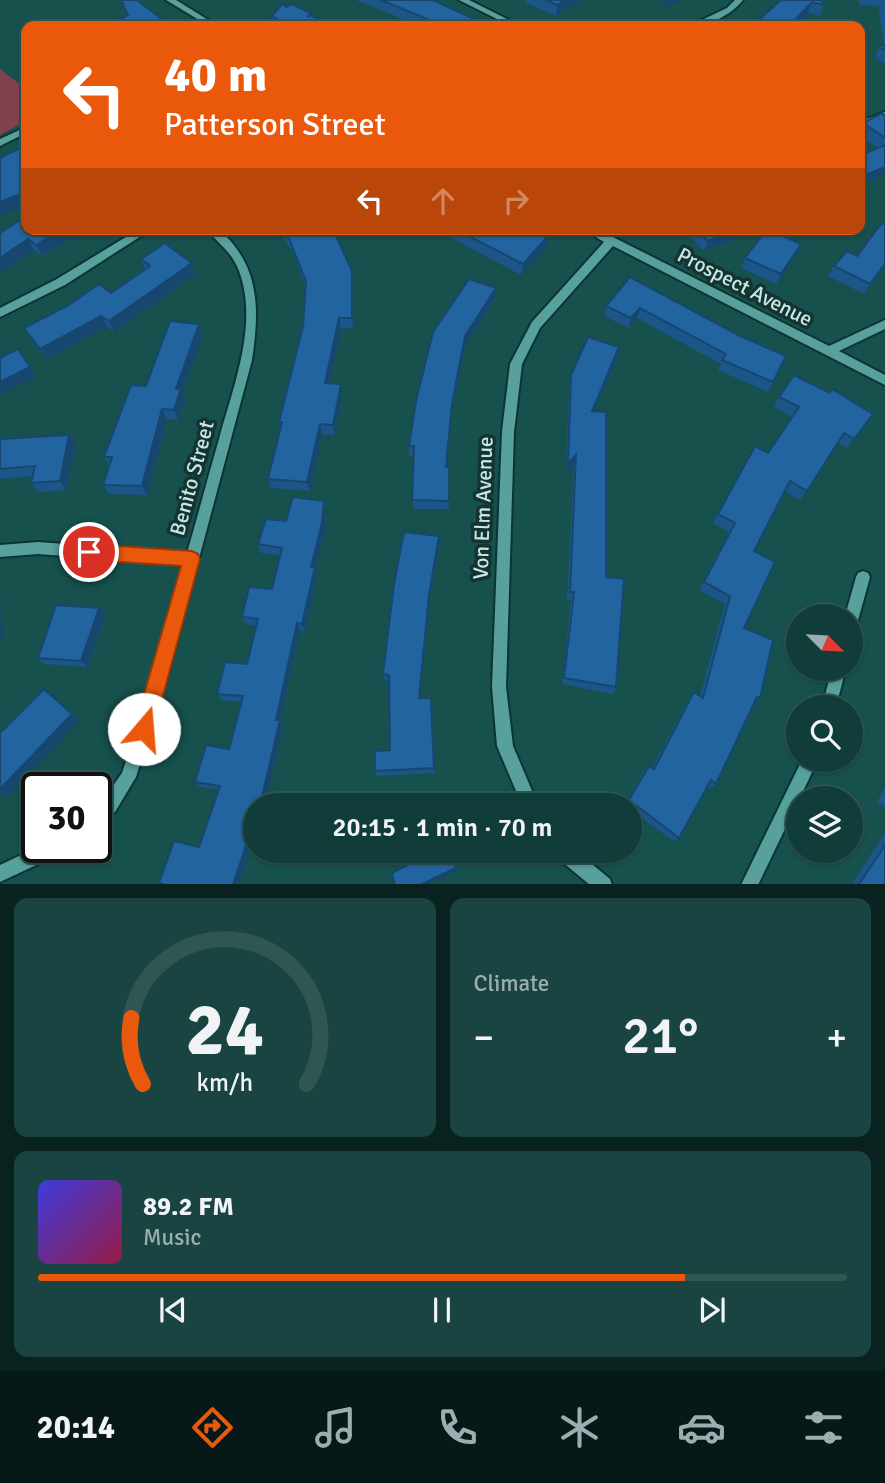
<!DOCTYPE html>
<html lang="en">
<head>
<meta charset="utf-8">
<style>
	:root { --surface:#103d3a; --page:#194442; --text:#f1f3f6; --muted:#9caeaf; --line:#305654; --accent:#ea580c }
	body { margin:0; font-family:Signika,sans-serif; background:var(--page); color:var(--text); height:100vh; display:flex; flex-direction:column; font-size:26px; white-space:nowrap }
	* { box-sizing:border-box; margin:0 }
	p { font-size:23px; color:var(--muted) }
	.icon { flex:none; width:38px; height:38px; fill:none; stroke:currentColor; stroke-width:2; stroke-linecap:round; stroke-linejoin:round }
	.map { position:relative; height:884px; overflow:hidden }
	.side { display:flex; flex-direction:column; gap:14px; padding:14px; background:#092220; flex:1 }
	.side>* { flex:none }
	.banner { position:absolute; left:21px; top:21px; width:844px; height:214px; border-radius:14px; box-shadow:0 2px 5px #0004,0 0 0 2px var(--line); background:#ea580c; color:#fff; overflow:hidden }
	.needle { width:46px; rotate:114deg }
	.buttons { position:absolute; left:786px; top:604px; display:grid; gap:14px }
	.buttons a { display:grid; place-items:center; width:77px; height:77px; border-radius:50%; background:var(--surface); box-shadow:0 2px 5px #0004,0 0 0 2px var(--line); font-size:35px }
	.speed { position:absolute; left:21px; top:772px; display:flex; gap:14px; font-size:35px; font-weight:700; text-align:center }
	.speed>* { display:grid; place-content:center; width:91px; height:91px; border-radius:50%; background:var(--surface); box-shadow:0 2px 5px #0004,0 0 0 2px var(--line); line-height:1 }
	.speed .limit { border:4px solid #111; border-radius:10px; background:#fff; color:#111 }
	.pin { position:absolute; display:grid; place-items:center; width:60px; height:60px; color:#fff; margin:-30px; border:4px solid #fff; border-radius:50%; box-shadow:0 2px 7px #0007 }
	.me { position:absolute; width:77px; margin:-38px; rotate:18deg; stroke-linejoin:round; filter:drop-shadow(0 0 5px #0008) }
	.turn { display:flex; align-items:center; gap:24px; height:147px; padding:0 28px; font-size:32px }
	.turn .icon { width:91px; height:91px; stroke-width:2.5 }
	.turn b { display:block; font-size:49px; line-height:60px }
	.lanes { display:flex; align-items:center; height:66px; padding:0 28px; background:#0003; justify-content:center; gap:35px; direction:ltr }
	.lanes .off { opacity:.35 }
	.big { font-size:52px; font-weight:600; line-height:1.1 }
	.side .widget { flex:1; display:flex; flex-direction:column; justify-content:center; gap:10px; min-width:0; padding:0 24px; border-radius:14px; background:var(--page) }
	.side .dial { align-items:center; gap:0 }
	.dial svg { height:182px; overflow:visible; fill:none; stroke:var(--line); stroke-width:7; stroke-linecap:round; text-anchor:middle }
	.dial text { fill:var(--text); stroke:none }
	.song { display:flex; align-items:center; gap:21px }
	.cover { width:84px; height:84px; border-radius:10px; background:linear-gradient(135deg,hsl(240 70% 55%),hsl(340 70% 35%)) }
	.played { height:7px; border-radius:4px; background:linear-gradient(90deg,var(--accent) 80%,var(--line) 80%) }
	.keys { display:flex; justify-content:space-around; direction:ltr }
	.heat { display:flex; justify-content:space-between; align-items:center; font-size:38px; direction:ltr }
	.side .tiles { flex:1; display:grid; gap:14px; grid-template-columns:1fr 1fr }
	.widget:last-child { grid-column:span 2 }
	.trip { position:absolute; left:243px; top:793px; width:399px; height:70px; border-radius:35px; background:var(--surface); box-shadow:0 2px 5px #0004,0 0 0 2px var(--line); font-weight:600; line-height:70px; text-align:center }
	.menu { display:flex; height:112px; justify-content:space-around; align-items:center; background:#061817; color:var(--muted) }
	.menu .icon { width:49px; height:49px }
	.menu .current { color:var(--accent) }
	.menu b { font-size:32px; color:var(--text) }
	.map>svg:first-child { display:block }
	.green { fill:#80424e }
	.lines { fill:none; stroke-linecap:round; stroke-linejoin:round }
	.minor-casing { stroke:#0b3432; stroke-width:4 }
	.minor { fill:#57a09b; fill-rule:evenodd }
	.wall { fill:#1c5689 }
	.shaded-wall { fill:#17466f }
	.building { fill:#21649f; stroke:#17466f; stroke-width:2 }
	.route { fill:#ea580c; stroke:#983908; stroke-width:2 }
	.labels { text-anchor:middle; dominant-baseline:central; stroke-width:7; stroke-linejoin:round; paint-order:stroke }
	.street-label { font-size:21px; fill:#c6e9e6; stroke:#143331 }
</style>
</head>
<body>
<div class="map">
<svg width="885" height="885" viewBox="0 0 885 885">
	<rect width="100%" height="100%" fill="#16514e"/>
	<path class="green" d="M0,69L26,89V121L0,135Z"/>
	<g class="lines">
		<g class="minor-casing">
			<path id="minor" d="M166,0H176L218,26H209Z
				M459,0H469L521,26H511Z
				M735,0H743C731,15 708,27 689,26L727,8Z
				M885,112V118L859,128V122Z
				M26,127V133L0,146V139Z
				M139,229H152L65,285L0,317V308L57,279Z
				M206,229C219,229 225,234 233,244C261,278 258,319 252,360L166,682L136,777L115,812L96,825V806L103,800L122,773L152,682L184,565L38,554L0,557V545L38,542L187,553C198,515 208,477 219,439C233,387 259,324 239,271C232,252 218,243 206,229Z
				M583,229H597L829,346L885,320V329L839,351L885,375V385L613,246L540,328L522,364L514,432L506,687L513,746L538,805H522L497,746L492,687L502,432L510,364L532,322L604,242Z
				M863,571L868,573L870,577L857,624L855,629L850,631V616H845L856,577L858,573Z
				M832,668H846L836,707H822Z
				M802,760H818L758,885H741Z
				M38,847H64L62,853L0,882V865Z
				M553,850H575L610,879L612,885H590L555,856Z"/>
		</g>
		<use href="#minor" class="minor"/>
	</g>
	<path class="wall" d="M120,0H137L164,21L166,26H117L116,21L127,15Z
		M356,0H433L489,26H419Z
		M525,0H581L556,16L525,2Z
		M781,0H821L824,5L820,16L808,13L796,26H752Z
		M858,0H885V64L875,57L879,47L884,45L879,11L881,6L860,5Z
		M272,16L312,17L329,26H274Z
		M885,116V175L859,187V156L878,148L859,135V130L863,123Z
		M26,216L85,229L42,256L34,250L0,273Z
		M277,229H333L354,282L353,328L341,329L329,383L342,394L335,435L322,434L310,491L271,488L268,479L281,429L279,422L303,326L305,286L293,252Z
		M435,229H534L548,236L547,247L521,275Z
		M683,229H759L704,251Z
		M778,234L801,244L796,255L776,284L741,268L745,258Z
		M857,256L885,266L864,294L828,276L834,266Z
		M141,259L195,274L114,332L107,326L47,359L31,339L24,328L111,293L145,270Z
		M630,277L742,337L786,356L768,392L718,370L721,364L637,318L629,328L604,316L606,306Z
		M496,288L495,299L465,346L451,413L447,467H449V509H413L414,456L409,455V446Z
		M203,334L182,392L185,399L178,420L167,419L147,495L109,494L103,485L109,465L104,457L146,386Z
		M617,358L594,411L606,577L616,687L613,694L562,684L571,600H567L574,464L566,473L569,385L571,375Z
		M779,397L873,414L847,448L837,442L800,500L785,491L754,551L744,628L760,698L755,703L716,784L710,788L707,786L679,838L673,841L630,809V805H625L644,771L649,766L652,768L689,699L694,692L700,696L725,604L699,590L729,532L713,523L755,446L768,453L792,417L774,407Z
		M69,435L76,444L66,490L38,492L31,483L33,476L0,479V439Z
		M324,501L326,509L325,532L315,568L317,575L305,631L300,630L280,721L283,726L267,796L264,805H256V831L239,885H163L159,883L199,847L218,789L200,787L195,782L229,749L242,702L222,700L217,694L247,664L257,626L246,624L242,617L272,589L280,555L261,553L258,544L286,521Z
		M439,536V545L429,603L420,698H431L434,773L376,776L375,771L390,750L389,681L384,680L383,674Z
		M99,608L105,615L88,667L45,664L38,658Z
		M885,787V807L877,802Z
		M885,833V885H851Z"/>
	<path class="shaded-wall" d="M565,0H581L556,16L557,5Z
		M664,0H682L663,8Z
		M812,2L808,13L796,26H789Z
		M164,21L166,26H154Z
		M885,167V175L859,187V178Z
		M26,192V205L0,216V202Z
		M62,229H85L42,256L36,245Z
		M737,229H759L704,251L708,241Z
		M766,229H793L762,240Z
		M548,236L547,247L521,275L523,264Z
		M28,239L34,250L0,273V258Z
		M801,244L796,255L776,284L781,274Z
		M192,263L195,274L114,332L109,321Z
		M885,264V266L864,294L870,284Z
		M352,271L354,282L353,328L352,318Z
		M496,288L495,299L465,346L451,413L446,476L452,404L465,336Z
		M640,308L637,318L629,328L631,318Z
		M101,316L107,326L47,359L40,349Z
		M339,318L341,329L327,393L325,383Z
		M199,324L203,334L182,392L185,399L178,420L174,410L176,389Z
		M619,347L617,358L590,421L592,411Z
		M30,367L36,376L0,395V382Z
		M341,384L342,394L335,435L333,425Z
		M162,409L167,419L147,495L142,486Z
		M320,424L322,434L310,491L307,482Z
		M69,435L76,444L66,490L60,481Z
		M576,455L574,464L566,473L568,464Z
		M324,501L326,509L325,532L315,568L317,575L305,631L302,624L311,567Z
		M439,536V545L429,603L419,704V698L429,595Z
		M0,599L3,638L0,639Z
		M99,608L105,615L88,667L81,661Z
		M297,623L300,630L280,721L283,726L267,796L264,805H259Z
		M44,689L80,720L8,796L0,792V789Z
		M256,815V831L239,885H233Z
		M456,868V871L426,885H420Z"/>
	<path class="building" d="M121,0H137L164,21L154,26H123L116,21L128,15Z
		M381,0H433L489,26H436L439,24Z
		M545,0H565L557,5Z
		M781,0H821L824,5L812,2L789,26H752Z
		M282,4L287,7L292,4L312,14L307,17L310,15L329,26H290L272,16Z
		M885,45V50L879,47Z
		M882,113L885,116V138L863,123Z
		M26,145V192L0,202V158Z
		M885,145V167L859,178V156Z
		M26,216V229H62L36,245L28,239L0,258V233Z
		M885,223V264L870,284L834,266L847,251L857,256L881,224Z
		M282,229H333L352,271V318H339L325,383L341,384L333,425L320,424L307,482L268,479L282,422H279L303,326L306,282L290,241Z
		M455,229H534L548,236L523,264Z
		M696,229H737L708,241Z
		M767,229L801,244L781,274L745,258Z
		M165,243L192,263L109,321L101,316L40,349L24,328L69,305L99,284L111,293L150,266L141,259Z
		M630,277L742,337L786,356L773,382L722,360L726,354L640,308L631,318L606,306Z
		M469,279L496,288L465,336L452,404L446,467H449V501L412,500L414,446H409L416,401L433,332Z
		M170,321L199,324L176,389H181L174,410L162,409L142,486L103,485L112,457H104L131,385L146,386Z
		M588,337L619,347L592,411L606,412V577L624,579L616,687L564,678L574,592H570L576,455L568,464L571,375Z
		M18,349L30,367L0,382V358Z
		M794,375L830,393L832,389L873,414L854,439L844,433L807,491L790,481L754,551L775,562L744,628L773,640L760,698L757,697L716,784L711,780L679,838L629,800L649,766L654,769L694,692L703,698L730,596L704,582L735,523L718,514L755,446L768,453L799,407L779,397Z
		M69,435L60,481L31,483L35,466L0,469V439Z
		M293,497L324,501L322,523L311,567H315L302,624L297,623L276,720H280L263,792L259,805H256V815L233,885H166L159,883L174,841L199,847L220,786L195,782L206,745L229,749L243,696L217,694L225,662L247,664L258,619L242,617L249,587L272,589L282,548L258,544L266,519L286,521Z
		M404,532L439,536L429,595L419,698H431L434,768L375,771V751L390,750L389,675L383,674L394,584Z
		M56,605L99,608L81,661L38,658Z
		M44,689L72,714L0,789V733Z
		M428,793L432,805H399Z
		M885,845V885H859V884Z
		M403,850H450L456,868L420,885H395L392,873L408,865Z"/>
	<path class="route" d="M89,544L192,551L198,554L200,559L154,729L151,736L144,739L137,736L134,729L181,566L89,560L83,557L80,552L83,546Z"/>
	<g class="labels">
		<g class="street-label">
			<text transform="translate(745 287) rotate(27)">Prospect Avenue</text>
			<text transform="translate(192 478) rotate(-75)">Benito Street</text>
			<text transform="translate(483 508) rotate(-88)">Von Elm Avenue</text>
		</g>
	</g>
</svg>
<div class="buttons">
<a><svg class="needle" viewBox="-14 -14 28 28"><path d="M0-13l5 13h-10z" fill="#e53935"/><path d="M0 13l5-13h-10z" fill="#9caeaf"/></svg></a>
<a><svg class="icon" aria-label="search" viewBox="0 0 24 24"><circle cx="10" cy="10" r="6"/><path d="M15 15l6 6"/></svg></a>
<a><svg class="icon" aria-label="layers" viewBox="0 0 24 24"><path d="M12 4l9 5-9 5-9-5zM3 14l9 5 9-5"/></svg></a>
</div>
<div class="speed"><div class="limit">30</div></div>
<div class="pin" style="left:89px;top:552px;background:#d93025"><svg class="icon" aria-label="arrive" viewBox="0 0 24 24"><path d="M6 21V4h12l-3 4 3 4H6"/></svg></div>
<svg class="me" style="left:144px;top:729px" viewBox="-20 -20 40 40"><circle r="19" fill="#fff"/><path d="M0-13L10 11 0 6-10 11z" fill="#ea580c"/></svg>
<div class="trip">20:15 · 1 min · 70 m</div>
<div class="banner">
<div class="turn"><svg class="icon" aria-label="left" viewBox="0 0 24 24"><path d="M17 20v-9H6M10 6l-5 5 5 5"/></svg><div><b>40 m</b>Patterson Street</div></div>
<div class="lanes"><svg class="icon" aria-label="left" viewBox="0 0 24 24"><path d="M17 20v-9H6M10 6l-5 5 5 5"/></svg><svg class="icon off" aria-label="ahead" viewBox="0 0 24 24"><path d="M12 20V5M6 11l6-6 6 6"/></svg><svg class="icon off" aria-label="right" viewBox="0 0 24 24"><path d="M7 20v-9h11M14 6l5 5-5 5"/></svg></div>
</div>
</div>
<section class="side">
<div class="tiles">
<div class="widget dial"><svg viewBox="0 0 100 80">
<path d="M14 69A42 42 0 1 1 86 69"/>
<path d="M14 69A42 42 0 0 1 9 40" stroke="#ea580c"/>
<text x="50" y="56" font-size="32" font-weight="700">24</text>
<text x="50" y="72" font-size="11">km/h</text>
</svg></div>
<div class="widget"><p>Climate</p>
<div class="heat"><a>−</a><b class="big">21°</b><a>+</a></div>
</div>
<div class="widget">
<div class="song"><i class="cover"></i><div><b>89.2 FM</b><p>Music</p></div></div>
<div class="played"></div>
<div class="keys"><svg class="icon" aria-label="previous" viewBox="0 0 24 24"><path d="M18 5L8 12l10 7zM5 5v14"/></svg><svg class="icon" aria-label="pause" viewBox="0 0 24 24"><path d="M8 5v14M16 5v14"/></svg><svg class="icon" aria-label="next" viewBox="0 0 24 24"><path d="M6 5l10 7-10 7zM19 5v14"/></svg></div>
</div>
</div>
</section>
<nav class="menu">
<b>20:14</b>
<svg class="icon current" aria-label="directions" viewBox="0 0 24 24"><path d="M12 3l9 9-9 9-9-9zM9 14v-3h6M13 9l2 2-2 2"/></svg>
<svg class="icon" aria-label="music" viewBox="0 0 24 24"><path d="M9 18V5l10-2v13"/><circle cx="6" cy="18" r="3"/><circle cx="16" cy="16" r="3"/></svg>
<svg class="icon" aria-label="phone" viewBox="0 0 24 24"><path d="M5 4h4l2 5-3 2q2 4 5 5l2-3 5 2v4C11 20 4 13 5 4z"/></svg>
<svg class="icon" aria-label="climate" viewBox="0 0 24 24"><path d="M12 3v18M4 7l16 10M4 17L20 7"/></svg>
<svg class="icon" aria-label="car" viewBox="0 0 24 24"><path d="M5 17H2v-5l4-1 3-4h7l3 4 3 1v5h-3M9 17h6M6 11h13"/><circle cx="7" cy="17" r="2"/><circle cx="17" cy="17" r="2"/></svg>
<svg class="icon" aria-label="filters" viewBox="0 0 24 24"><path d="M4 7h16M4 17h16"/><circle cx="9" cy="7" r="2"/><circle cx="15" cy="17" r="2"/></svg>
</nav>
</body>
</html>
